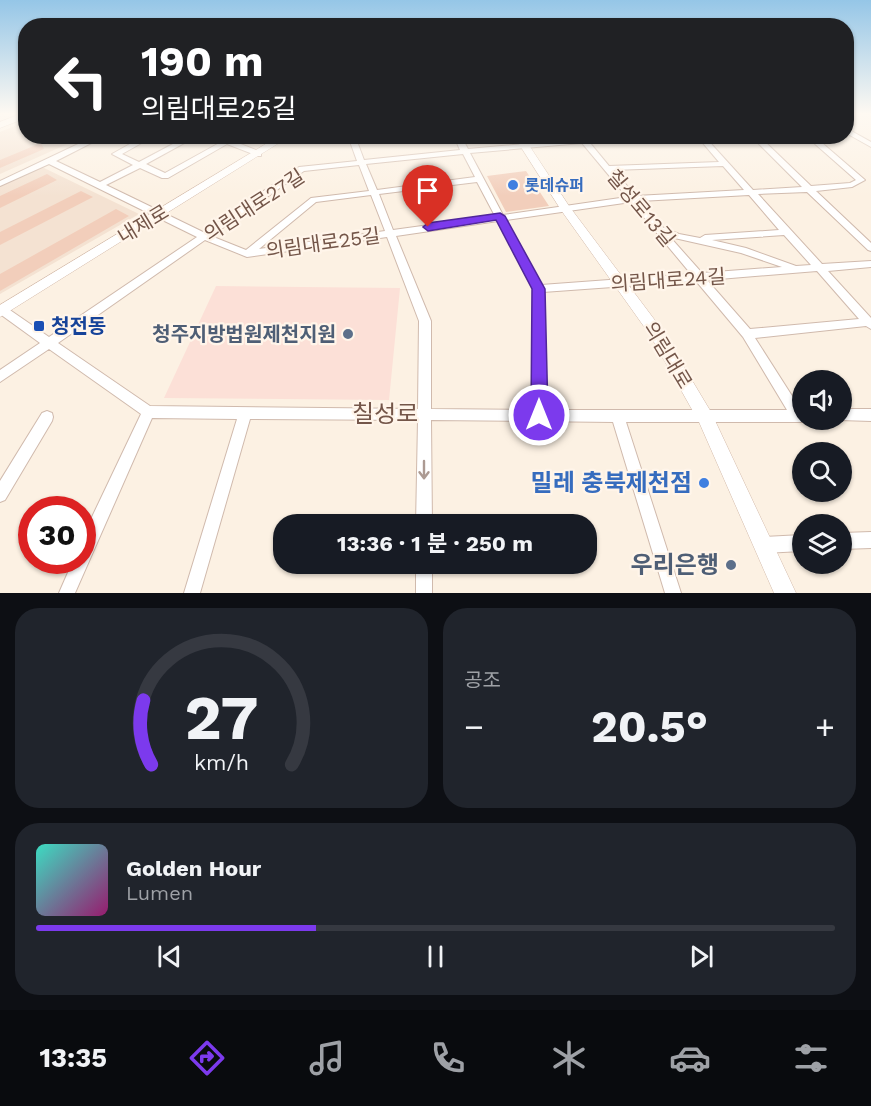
<!DOCTYPE html>
<html lang="ko">
<head>
<meta charset="utf-8">
<style>
	:root { --surface:#171b24; --page:#20242c; --text:#f1f3f6; --muted:#9ea1a6; --line:#363941; --accent:#7c3aed }
	body { margin:0; font-family:"Work Sans","Noto Sans KR",sans-serif; background:var(--page); color:var(--text); height:100vh; display:flex; flex-direction:column; font-size:22px; white-space:nowrap }
	* { box-sizing:border-box; margin:0 }
	p { font-size:20px; color:var(--muted) }
	.icon { flex:none; width:33px; height:33px; fill:none; stroke:currentColor; stroke-width:2; stroke-linecap:round; stroke-linejoin:round }
	.map { position:relative; height:593px; overflow:hidden }
	.drawer { display:flex; flex-direction:column; gap:15px; padding:15px; background:#0d0f14; flex:1 }
	.drawer>* { flex:none }
	.banner { position:absolute; left:18px; top:18px; width:836px; height:126px; border-radius:24px; box-shadow:0 2px 4px #0004; background:#202124; color:#fff; overflow:hidden }
	.tools { position:absolute; left:792px; top:370px; display:grid; gap:12px }
	.tools a { display:grid; place-items:center; width:60px; height:60px; border-radius:50%; background:var(--surface); box-shadow:0 2px 4px #0004; font-size:30px }
	.speed { position:absolute; left:18px; top:496px; display:flex; gap:12px; font-size:30px; font-weight:700; text-align:center }
	.speed>* { display:grid; place-content:center; width:78px; height:78px; border-radius:50%; background:var(--surface); box-shadow:0 2px 4px #0004; line-height:1 }
	.speed .limit { border:9px solid #d22; background:#fff; color:#111 }
	.pin { position:absolute; display:grid; place-items:center; width:51px; height:51px; color:#fff; margin:-62px -26px; border-radius:50% 50% 50% 0; rotate:-45deg; box-shadow:0 0 6px #0007 }
	.pin .icon { rotate:45deg }
	.me { position:absolute; width:66px; margin:-33px; rotate:0deg; stroke-linejoin:round; filter:drop-shadow(0 0 4px #0008) }
	.turn { display:flex; align-items:center; gap:21px; height:126px; padding:0 24px; font-size:27px }
	.turn .icon { width:78px; height:78px; stroke-width:2.5 }
	.turn b { display:block; font-size:42px; line-height:51px }
	.big { font-size:45px; font-weight:700; line-height:1.1 }
	.drawer .widget { flex:1; display:flex; flex-direction:column; justify-content:center; gap:9px; min-width:0; padding:0 21px; border-radius:24px; background:var(--page) }
	.drawer .dial { align-items:center; gap:0 }
	.dial svg { height:156px; overflow:visible; fill:none; stroke:var(--line); stroke-width:7; stroke-linecap:round; text-anchor:middle }
	.dial text { fill:var(--text); stroke:none }
	.song { display:flex; align-items:center; gap:18px }
	.cover { width:72px; height:72px; border-radius:9px; background:linear-gradient(135deg,hsl(170 70% 55%),hsl(320 70% 35%)) }
	.played { height:6px; border-radius:3px; background:linear-gradient(90deg,var(--accent) 35%,var(--line) 35%) }
	.keys { display:flex; justify-content:space-around; direction:ltr }
	.heat { display:flex; justify-content:space-between; align-items:center; font-size:33px; direction:ltr }
	.drawer .tiles { flex:1; display:grid; gap:15px; grid-template-columns:1fr 1fr }
	.widget:last-child { grid-column:span 2 }
	.trip { position:absolute; left:273px; top:514px; width:324px; height:60px; border-radius:24px; background:var(--surface); box-shadow:0 2px 4px #0004; font-weight:700; line-height:60px; text-align:center }
	.menu { display:flex; height:96px; justify-content:space-around; align-items:center; background:#090b0e; color:var(--muted) }
	.menu .icon { width:42px; height:42px }
	.menu .on { color:var(--accent) }
	.menu b { font-size:27px; color:var(--text) }
	.map>svg:first-child { display:block }
	.residential { fill:#f4e2d2 }
	.commercial { fill:#fce0d7 }
	.building { fill:#f2cebb }
	.lines { fill:none; stroke-linecap:round; stroke-linejoin:round }
	.street-casing { stroke:#d0baad; stroke-width:2 }
	.secondary-casing { stroke:#d3baaa; stroke-width:1 }
	.street { fill:#fff; fill-rule:evenodd }
	.secondary { fill:#fff; fill-rule:evenodd }
	.oneway { stroke:#ac9a92 }
	.route { fill:#7c3aed; stroke:#51269a; stroke-width:1.5 }
	.shop-dot { fill:#3f7fe0; stroke:#fff5ea; stroke-width:2 }
	.transit-dot { fill:#1a4fb4; stroke:#fff5ea; stroke-width:2 }
	.service-dot { fill:#5c6f8a; stroke:#fff5ea; stroke-width:2 }
	.labels { text-anchor:middle; dominant-baseline:central; stroke-width:4.5; stroke-linejoin:round; paint-order:stroke }
	.far-shop-label { font-size:16px; font-weight:bold; fill:#366cbe; stroke:#fff5ea; text-anchor:start }
	.street-label { font-size:20px; fill:#745649; stroke:#fff5ea }
	.transit-label { font-size:20px; font-weight:bold; fill:#164399; stroke:#fff5ea; text-anchor:start }
	.service-label { font-size:20px; font-weight:bold; fill:#4e5e75; stroke:#fff5ea; text-anchor:end }
	.near-street-label { font-size:24px; fill:#745649; stroke:#fff5ea }
	.near-shop-label { font-size:24px; font-weight:bold; fill:#366cbe; stroke:#fff5ea; text-anchor:end }
	.near-service-label { font-size:24px; font-weight:bold; fill:#4e5e75; stroke:#fff5ea; text-anchor:end }
</style>
</head>
<body>
<div class="map">
<svg width="871" height="593" viewBox="0 0 871 593">
	<rect width="100%" height="100%" fill="#fcf1e3"/>
	<path class="residential" d="M25,122L26,136L59,137L72,142L0,174V132Z
		M42,167L139,214L0,294V186Z"/>
	<path class="commercial" d="M216,286L400,288L389,400L164,398Z"/>
	<path class="building" d="M41,143L44,149L0,168V160Z
		M526,171L549,206L506,212L487,176Z
		M47,174L57,180L0,208V196Z
		M81,191L93,197L0,245V232Z
		M116,209L129,216L0,291V274Z"/>
	<g class="lines">
		<g class="street-casing">
			<path id="street" d="M846,128L871,142V147L846,133Z
				M95,136H105L56,161L100,182L133,165L112,154L144,136H154L122,154L139,162L188,136H197L146,164L165,173L221,142L210,136H221L227,139L231,136H240L233,141L261,152V156H258L227,144L168,178H162L140,168L106,185L203,232L299,167L357,161L348,136H355L364,160L460,150L454,136H461L468,149L579,139L578,136H584L586,138L654,136L651,138L590,143L609,166L719,162L697,136H704L753,190L802,187L751,136H759L811,186L850,183L856,180L806,136H814L865,180L852,187L816,191L871,243V251L868,250L807,192L758,194L822,264L871,261V267L828,271L871,318V329L866,326L755,338L801,410H802V420H807L802,422H626L681,593H665L613,422L431,420L432,525H416L418,420L250,419L200,593H184L237,419L152,418L75,593H59L73,561H82V538L141,414L49,349L0,382V370L40,343L0,314V308H7L49,337L197,237L49,164L0,186V181ZM582,143L627,197L503,215L470,153ZM463,154L475,177L377,190L366,164ZM359,165L369,191L311,198L246,250L211,236L304,171ZM723,166L744,190L636,196L613,170ZM477,182L495,216L393,230L379,194ZM371,195L385,231L259,249L316,202ZM749,195L779,230L705,235L700,238L679,234L662,227L640,201ZM631,202L691,274L541,285L506,220ZM498,221L533,289V410L431,409V321L396,236ZM784,235L811,265L796,266L746,248L712,240ZM387,237L419,321L418,409L150,406L58,343L205,240L247,257ZM670,237L741,253L782,267L702,273ZM817,271L859,319L750,329L707,280ZM696,281L743,337L787,410H545L543,292Z
				M842,409H871V421L840,420H842Z
				M47,411L52,413L53,417L52,421L5,500L0,502V481L42,413Z
				M871,532V548L842,549V533Z
				M802,535V551L764,553L758,551L756,545L758,539L764,537Z
				M416,564H432V593H416Z"/>
		</g>
		<g class="secondary-casing">
			<path id="secondary" d="M23,113H26V118L0,128V122Z
				M279,136H290L0,317V305Z
				M514,136H523L569,206L660,327L711,412L796,593H774L699,422L650,335L561,210Z"/>
		</g>
		<use href="#street" class="street"/>
		<use href="#secondary" class="secondary"/>
	</g>
	<defs><path id="oneway-shaft" d="M-6 0H5M1.5-3L5.5 0L1.5 3" fill="none" stroke-width="1.6" stroke-linecap="round" stroke-linejoin="round" transform="scale(1.5)"/></defs>
	<use class="oneway" href="#oneway-shaft" transform="translate(424 470) rotate(90)"/>
	<linearGradient id="sky" x2="0" y2="1"><stop stop-color="#95c6e7"/><stop offset="0.58" stop-color="#fef9f2"/><stop offset="1" stop-color="#fef9f2" stop-opacity="0"/></linearGradient>
	<rect width="871" height="196" fill="url(#sky)"/>
	<path class="route" d="M500,213L505,216L545,289L548,415L545,420L539,423L533,420L531,415L532,289L496,220L428,231L423,227L428,223Z"/>
	<g class="shop-dot">
		<circle cx="513" cy="185" r="6"/>
		<circle cx="704" cy="483" r="6"/>
	</g>
	<rect class="transit-dot" x="33" y="320" width="12" height="12" rx="3"/>
	<g class="service-dot">
		<circle cx="348" cy="334" r="6"/>
		<circle cx="731" cy="565" r="6"/>
	</g>
	<g class="labels">
		<g class="far-shop-label">
			<text x="525" y="185">롯데슈퍼</text>
		</g>
		<g class="street-label">
			<text transform="translate(254 205) rotate(-33)">의림대로27길</text>
			<text transform="translate(641 208) rotate(50)">칠성로13길</text>
			<text transform="translate(143 224) rotate(-31)">내제로</text>
			<text transform="translate(323 243) rotate(-8)">의림대로25길</text>
			<text transform="translate(668 280) rotate(-4)">의림대로24길</text>
			<text transform="translate(668 355) rotate(59)">의림대로</text>
		</g>
		<g class="transit-label">
			<text x="51" y="326">청전동</text>
		</g>
		<g class="service-label">
			<text x="336" y="334">청주지방법원제천지원</text>
		</g>
		<g class="near-street-label">
			<text x="385" y="414">칠성로</text>
		</g>
		<g class="near-shop-label">
			<text x="692" y="483">밀레 충북제천점</text>
		</g>
		<g class="near-service-label">
			<text x="719" y="565">우리은행</text>
		</g>
	</g>
</svg>
<div class="tools">
<a><svg class="icon" aria-label="sound" viewBox="0 0 24 24"><path d="M4 9h4l5-4v14l-5-4H4zM17 9q2 3 0 6"/></svg></a>
<a><svg class="icon" aria-label="search" viewBox="0 0 24 24"><circle cx="10" cy="10" r="6"/><path d="M15 15l6 6"/></svg></a>
<a><svg class="icon" aria-label="layers" viewBox="0 0 24 24"><path d="M12 4l9 5-9 5-9-5zM3 14l9 5 9-5"/></svg></a>
</div>
<div class="speed"><div class="limit">30</div></div>
<div class="pin" style="left:428px;top:227px;background:#d93025"><svg class="icon" aria-label="arrive" viewBox="0 0 24 24"><path d="M6 21V4h12l-3 4 3 4H6"/></svg></div>
<svg class="me" style="left:539px;top:415px" viewBox="-20 -20 40 40"><circle r="17" fill="#7c3aed" stroke="#fff" stroke-width="3"/><path d="M0-11L8 9 0 5-8 9z" fill="#fff"/></svg>
<div class="trip">13:36 · 1 분 · 250 m</div>
<div class="banner">
<div class="turn"><svg class="icon" aria-label="left" viewBox="0 0 24 24"><path d="M17 20v-9H6M10 6l-5 5 5 5"/></svg><div><b>190 m</b>의림대로25길</div></div>
</div>
</div>
<section class="drawer">
<div class="tiles">
<div class="widget dial"><svg viewBox="0 0 100 80">
<path d="M14 69A42 42 0 1 1 86 69"/>
<path d="M14 69A42 42 0 0 1 10 36" stroke="#7c3aed"/>
<text x="50" y="56" font-size="32" font-weight="700">27</text>
<text x="50" y="72" font-size="11">km/h</text>
</svg></div>
<div class="widget"><p>공조</p>
<div class="heat"><a>−</a><b class="big">20.5°</b><a>+</a></div>
</div>
<div class="widget">
<div class="song"><i class="cover"></i><div><b>Golden Hour</b><p>Lumen</p></div></div>
<div class="played"></div>
<div class="keys"><svg class="icon" aria-label="previous" viewBox="0 0 24 24"><path d="M18 5L8 12l10 7zM5 5v14"/></svg><svg class="icon" aria-label="pause" viewBox="0 0 24 24"><path d="M8 5v14M16 5v14"/></svg><svg class="icon" aria-label="next" viewBox="0 0 24 24"><path d="M6 5l10 7-10 7zM19 5v14"/></svg></div>
</div>
</div>
</section>
<nav class="menu">
<b>13:35</b>
<svg class="icon on" aria-label="directions" viewBox="0 0 24 24"><path d="M12 3l9 9-9 9-9-9zM9 14v-3h6M13 9l2 2-2 2"/></svg>
<svg class="icon" aria-label="music" viewBox="0 0 24 24"><path d="M9 18V5l10-2v13"/><circle cx="6" cy="18" r="3"/><circle cx="16" cy="16" r="3"/></svg>
<svg class="icon" aria-label="phone" viewBox="0 0 24 24"><path d="M5 4h4l2 5-3 2q2 4 5 5l2-3 5 2v4C11 20 4 13 5 4z"/></svg>
<svg class="icon" aria-label="climate" viewBox="0 0 24 24"><path d="M12 3v18M4 7l16 10M4 17L20 7"/></svg>
<svg class="icon" aria-label="car" viewBox="0 0 24 24"><path d="M5 17H2v-5l4-1 3-4h7l3 4 3 1v5h-3M9 17h6M6 11h13"/><circle cx="7" cy="17" r="2"/><circle cx="17" cy="17" r="2"/></svg>
<svg class="icon" aria-label="filters" viewBox="0 0 24 24"><path d="M4 7h16M4 17h16"/><circle cx="9" cy="7" r="2"/><circle cx="15" cy="17" r="2"/></svg>
</nav>
</body>
</html>
